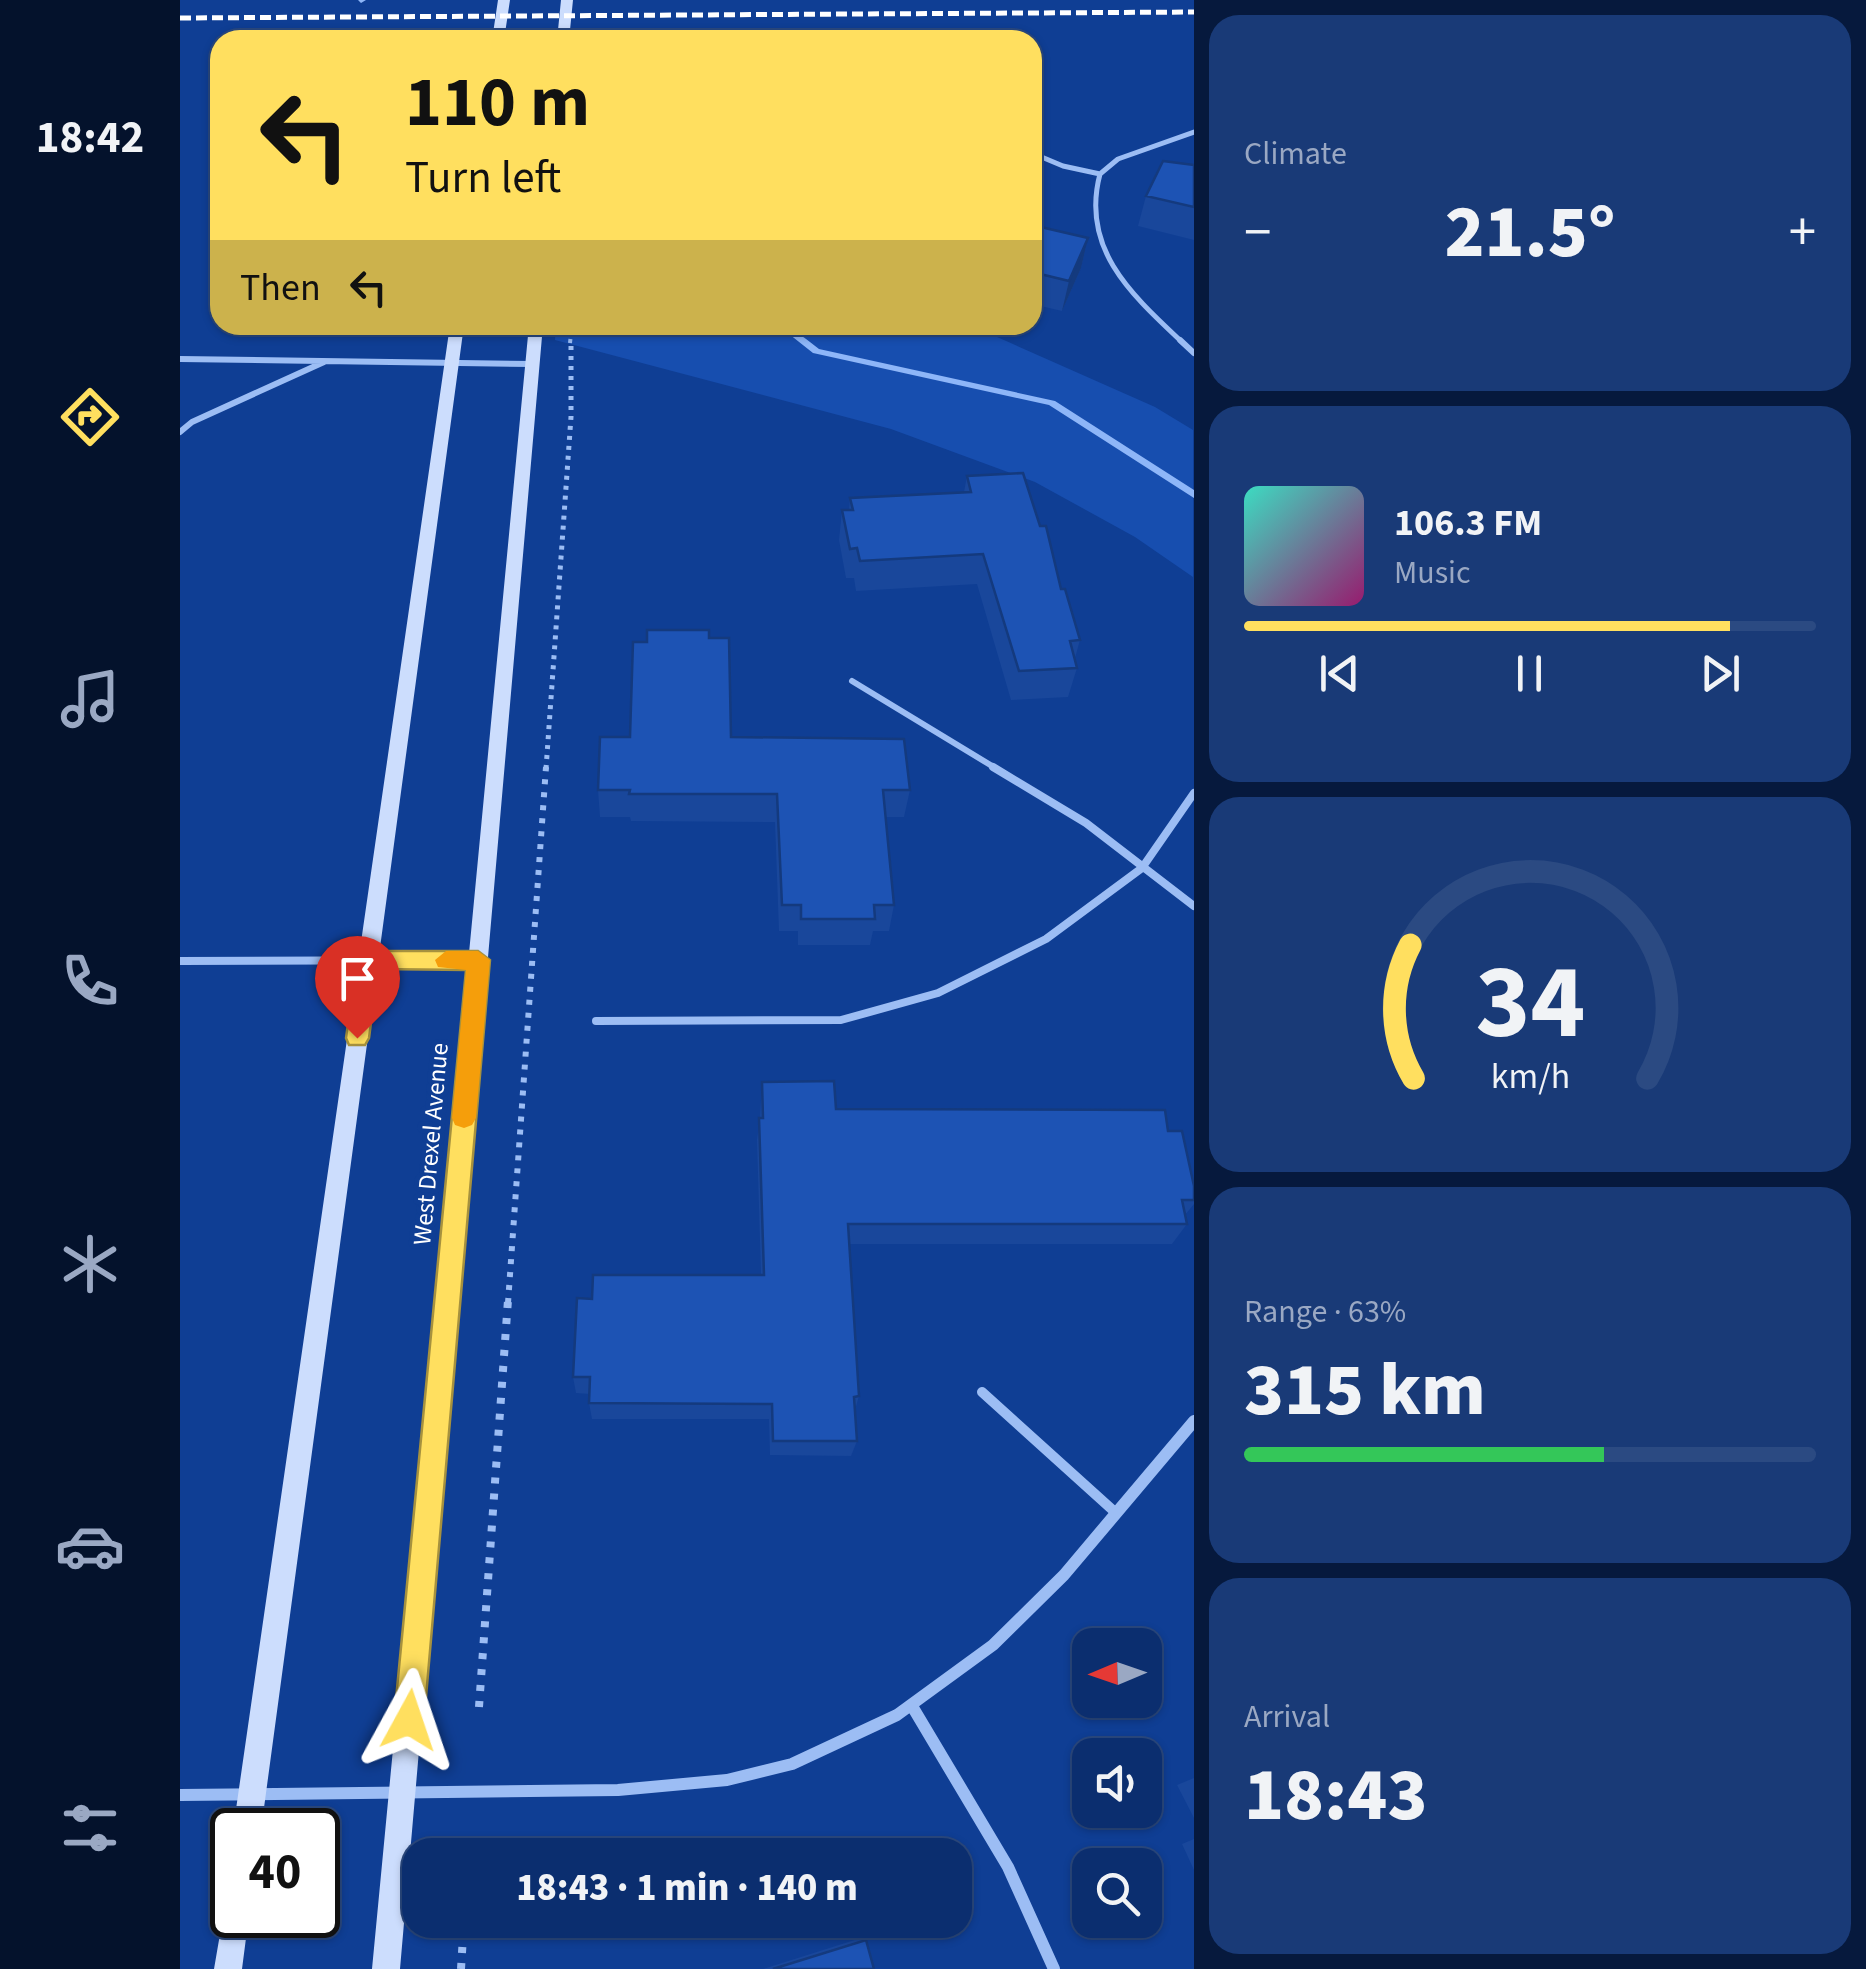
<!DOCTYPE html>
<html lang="en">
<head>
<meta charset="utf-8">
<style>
	:root { --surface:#0b2e6f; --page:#193a77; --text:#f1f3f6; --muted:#9aa8c3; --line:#2b4a82; --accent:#ffdf5f }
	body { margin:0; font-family:"Source Sans 3",sans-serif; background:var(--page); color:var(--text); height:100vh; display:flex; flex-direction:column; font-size:38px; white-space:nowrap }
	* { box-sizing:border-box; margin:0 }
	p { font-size:32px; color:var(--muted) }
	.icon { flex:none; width:55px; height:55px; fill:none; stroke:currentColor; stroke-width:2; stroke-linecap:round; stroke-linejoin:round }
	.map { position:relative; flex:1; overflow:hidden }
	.panel { display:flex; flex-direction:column; gap:15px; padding:15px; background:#06193d; width:672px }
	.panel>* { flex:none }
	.guide { position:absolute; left:30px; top:30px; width:832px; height:305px; border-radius:30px; box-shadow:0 2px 8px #0004,0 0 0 2px var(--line); background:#ffdf5f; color:#111; overflow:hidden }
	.needle { width:65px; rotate:268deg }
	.buttons { position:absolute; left:892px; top:1628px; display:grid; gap:20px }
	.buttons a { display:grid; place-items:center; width:90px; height:90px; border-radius:20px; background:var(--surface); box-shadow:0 2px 8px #0004,0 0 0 2px var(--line); font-size:50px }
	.speed { position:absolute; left:30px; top:1808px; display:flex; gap:20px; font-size:50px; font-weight:700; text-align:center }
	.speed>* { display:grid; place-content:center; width:130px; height:130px; border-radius:50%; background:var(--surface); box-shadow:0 2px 8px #0004,0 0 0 2px var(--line); line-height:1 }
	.speed .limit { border:5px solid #111; border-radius:15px; background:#fff; color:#111 }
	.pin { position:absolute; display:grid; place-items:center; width:85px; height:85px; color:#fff; margin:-102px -42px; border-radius:50% 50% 50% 0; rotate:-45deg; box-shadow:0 0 10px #0007 }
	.pin .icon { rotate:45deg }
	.me { position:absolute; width:110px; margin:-55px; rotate:5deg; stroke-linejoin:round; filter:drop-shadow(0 0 8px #0008) }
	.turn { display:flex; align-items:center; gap:35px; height:210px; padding:0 30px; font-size:45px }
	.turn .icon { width:130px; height:130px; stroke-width:2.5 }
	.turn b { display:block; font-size:70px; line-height:85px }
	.then { display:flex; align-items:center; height:95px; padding:0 30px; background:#0003; gap:20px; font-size:38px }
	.big { font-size:75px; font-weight:800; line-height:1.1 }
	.panel .card { flex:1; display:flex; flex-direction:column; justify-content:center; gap:15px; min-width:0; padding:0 35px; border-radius:30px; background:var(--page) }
	.panel .dial { align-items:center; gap:0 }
	.dial svg { height:260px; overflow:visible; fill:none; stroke:var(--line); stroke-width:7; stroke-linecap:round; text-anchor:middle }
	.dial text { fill:var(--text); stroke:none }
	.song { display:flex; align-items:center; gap:30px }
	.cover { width:120px; height:120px; border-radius:15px; background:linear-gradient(135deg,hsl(170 70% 55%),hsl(320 70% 35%)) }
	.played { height:10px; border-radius:5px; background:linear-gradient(90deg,var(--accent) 85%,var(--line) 85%) }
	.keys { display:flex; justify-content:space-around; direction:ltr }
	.heat { display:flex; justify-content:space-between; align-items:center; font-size:55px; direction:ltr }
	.charge { height:15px; border-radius:8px; background:linear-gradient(90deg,#34c759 63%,var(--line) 0) }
	.trip { position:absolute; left:222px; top:1838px; width:570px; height:100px; border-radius:30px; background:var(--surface); box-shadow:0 2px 8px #0004,0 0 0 2px var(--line); font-weight:800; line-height:100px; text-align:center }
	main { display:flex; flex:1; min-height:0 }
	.dock { display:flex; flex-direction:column; width:180px; justify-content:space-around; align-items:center; background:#04122c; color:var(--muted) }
	.dock .icon { width:70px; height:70px }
	.dock .active { color:var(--accent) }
	.dock b { font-size:45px; color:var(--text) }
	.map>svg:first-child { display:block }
	.green { fill:#174eaf }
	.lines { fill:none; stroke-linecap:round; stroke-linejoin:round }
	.stream { fill:#8eb6f8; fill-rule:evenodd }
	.path-far3 { stroke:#9cbdf4; stroke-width:4; stroke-dasharray:4 5; stroke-linecap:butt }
	.path-far2 { stroke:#9cbdf4; stroke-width:5; stroke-dasharray:4 6; stroke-linecap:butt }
	.path-far1 { stroke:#9cbdf4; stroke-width:6; stroke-dasharray:5 8; stroke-linecap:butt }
	.path { stroke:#9cbdf4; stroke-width:8; stroke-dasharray:6 10; stroke-linecap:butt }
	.lane-far3 { stroke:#9cbdf4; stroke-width:5 }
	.lane-far2 { stroke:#9cbdf4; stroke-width:6 }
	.lane-far1 { stroke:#9cbdf4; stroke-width:8 }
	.lane { stroke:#9cbdf4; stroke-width:10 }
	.street { stroke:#9cbdf4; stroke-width:12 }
	.secondary { fill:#ccddfd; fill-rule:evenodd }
	.rail { stroke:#fff; stroke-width:5; stroke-dasharray:11 5; stroke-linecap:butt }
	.wall { fill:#19479b }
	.shaded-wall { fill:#143a7e }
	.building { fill:#1d53b4; stroke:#143a7e; stroke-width:2.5 }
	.route { fill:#ffdf5f; stroke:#a6913e; stroke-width:2.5 }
	.slow { fill:#f59e0b }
	.labels { text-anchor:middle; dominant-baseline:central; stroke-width:10; stroke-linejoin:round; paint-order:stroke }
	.street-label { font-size:25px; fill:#fff; stroke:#0f3e94 }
</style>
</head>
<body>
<main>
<nav class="dock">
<b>18:42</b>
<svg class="icon active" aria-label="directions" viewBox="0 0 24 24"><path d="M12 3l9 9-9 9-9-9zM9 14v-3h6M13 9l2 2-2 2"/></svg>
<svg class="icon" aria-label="music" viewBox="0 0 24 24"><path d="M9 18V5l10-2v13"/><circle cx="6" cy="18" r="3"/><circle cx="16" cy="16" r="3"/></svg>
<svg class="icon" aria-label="phone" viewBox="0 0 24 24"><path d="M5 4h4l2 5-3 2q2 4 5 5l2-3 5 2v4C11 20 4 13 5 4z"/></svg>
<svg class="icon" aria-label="climate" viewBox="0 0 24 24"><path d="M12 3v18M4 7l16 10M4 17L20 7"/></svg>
<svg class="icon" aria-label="car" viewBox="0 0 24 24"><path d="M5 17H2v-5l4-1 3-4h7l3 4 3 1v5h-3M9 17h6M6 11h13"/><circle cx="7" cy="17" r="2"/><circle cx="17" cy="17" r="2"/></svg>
<svg class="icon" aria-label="filters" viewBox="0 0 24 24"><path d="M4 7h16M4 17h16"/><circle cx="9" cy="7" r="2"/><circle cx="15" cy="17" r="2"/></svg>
</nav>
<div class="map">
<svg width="1014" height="1969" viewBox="0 0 1014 1969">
	<rect width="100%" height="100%" fill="#0f3e94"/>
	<path class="green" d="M376,325H790L975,407L1013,430V577L955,537L855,482L711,429L375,340Z"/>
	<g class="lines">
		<path class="stream" d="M178,0H186L181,3Z
			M165,33L172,35L170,40H162Z
			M574,325C606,325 614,329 639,349L875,401L1014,490V498L869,405L633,353L609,334Z"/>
		<path class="path-far3" d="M390,343L392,325"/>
		<path class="path-far2" d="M366,769L391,417V340"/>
		<path class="path-far1" d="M328,1303L366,767"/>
		<path class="path" d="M299,1707L328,1300
			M281,1969L284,1920"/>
		<path class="lane-far3" d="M852,153L883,166L920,174C900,249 952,295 1003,343
			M920,174L938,159L1014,132"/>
		<path class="lane-far2" d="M1000,340L1014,353
			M0,359L352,364
			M0,432L12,422L144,362
			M672,681L817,769"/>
		<path class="lane-far1" d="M813,767L906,823L1014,906
			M0,961L295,960
			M416,1021L661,1020L758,993L866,939L962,868L1014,793"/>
		<path class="lane" d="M802,1392L936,1513"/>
		<path class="street" d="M732,1706L828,1867L874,1969
			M0,1795L438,1790L547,1780L612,1764L717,1715L813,1645L884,1575L1014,1421"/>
		<path class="secondary" d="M318,0H330L324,40H312Z
			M381,0H393L389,40H377Z
			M270,325H284L81,1830H53Z
			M349,325H363L220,1969H192Z
			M52,1902V1915H69L62,1969H34L45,1905Z"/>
		<path class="rail" d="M0,18L1014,12"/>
	</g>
	<path class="wall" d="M1014,165V240L958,226L966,196Z
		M852,225L908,238L901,268L882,311L852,304Z
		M787,476L881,589L900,640L895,658L897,668L888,697L831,700L797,584L676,591L674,578H666L659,540L662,510H669L670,498L784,492Z
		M529,638L551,737L730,790L724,817H706L714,905L709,931H693L690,945H618V931H599L595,822L451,821L450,817H420L418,790L450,737Z
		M582,1082L656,1109L988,1131L1014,1186V1204L1005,1215L1007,1224L992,1244H669L679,1396L675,1410L677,1441L671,1456L590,1455L589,1419H412L409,1403L410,1394L396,1393L393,1377L412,1299L581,1275L577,1140L580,1118Z
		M1014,1778V1818L997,1785Z
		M1014,1839V1870L1002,1844Z
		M681,1938L686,1940L694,1969H583Z"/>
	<path class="shaded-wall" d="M908,238L901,268L882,311L889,281Z"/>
	<path class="building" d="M983,161L1014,165V207L966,196Z
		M852,225L908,238L889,281L852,272Z
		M843,473L860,526H866L881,589H885L900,640L890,641L897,668L839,671L803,554L680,561L677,548L670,549L662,510H673L670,498L791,492L787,476Z
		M467,630H529V638H549L551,737L724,739L730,790H703L714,905H694L695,919H621V905H602L597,794H449L450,790H418L420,737H450L453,642H467Z
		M654,1081L656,1109L985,1110L988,1131H1002L1014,1186V1200H1002L1007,1224H668L679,1396L674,1397L677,1441H593L592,1404L409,1403L410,1377H393L397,1298L412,1299L413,1275H584L579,1118H583L582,1082Z
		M686,1940L694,1969H593Z"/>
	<path class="route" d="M188,951H298L310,960L244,1720L240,1731L229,1735L218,1731L214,1720L286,970L198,969L189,1038L185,1045H169L166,1038L177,960Z"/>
	<path class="slow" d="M266,951H298L310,960L296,1118L292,1125L284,1128L275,1125L272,1118L286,970L258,967L255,960Z"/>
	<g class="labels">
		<g class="street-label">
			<text transform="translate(251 1144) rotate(-85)">West Drexel Avenue</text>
		</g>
	</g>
</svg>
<div class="buttons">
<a><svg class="needle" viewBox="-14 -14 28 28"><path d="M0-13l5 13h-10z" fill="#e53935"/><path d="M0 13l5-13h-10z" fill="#9aa8c3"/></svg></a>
<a><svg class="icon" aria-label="sound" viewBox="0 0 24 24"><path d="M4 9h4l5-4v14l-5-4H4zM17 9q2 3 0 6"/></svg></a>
<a><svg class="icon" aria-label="search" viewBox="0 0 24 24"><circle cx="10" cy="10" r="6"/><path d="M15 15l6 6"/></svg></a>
</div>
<div class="speed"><div class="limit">40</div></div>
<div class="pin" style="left:177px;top:1038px;background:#d93025"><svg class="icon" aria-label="arrive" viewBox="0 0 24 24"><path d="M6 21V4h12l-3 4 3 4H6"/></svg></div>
<svg class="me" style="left:229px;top:1720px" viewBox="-20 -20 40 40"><path d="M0-17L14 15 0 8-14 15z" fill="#ffdf5f" stroke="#fff" stroke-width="4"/></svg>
<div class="trip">18:43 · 1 min · 140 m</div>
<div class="guide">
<div class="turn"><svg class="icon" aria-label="left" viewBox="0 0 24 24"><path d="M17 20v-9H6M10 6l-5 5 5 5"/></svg><div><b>110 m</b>Turn left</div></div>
<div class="then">Then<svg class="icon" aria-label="left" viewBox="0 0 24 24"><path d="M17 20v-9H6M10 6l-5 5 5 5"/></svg></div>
</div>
</div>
<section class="panel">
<div class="card"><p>Climate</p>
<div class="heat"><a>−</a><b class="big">21.5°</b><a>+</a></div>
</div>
<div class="card">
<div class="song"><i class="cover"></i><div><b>106.3 FM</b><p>Music</p></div></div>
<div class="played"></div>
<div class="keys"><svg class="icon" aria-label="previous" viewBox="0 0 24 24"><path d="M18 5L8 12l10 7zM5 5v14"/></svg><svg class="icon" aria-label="pause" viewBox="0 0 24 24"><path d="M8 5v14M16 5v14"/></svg><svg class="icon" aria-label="next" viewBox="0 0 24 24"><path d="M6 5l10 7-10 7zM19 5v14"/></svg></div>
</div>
<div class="card dial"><svg viewBox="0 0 100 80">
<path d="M14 69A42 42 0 1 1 86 69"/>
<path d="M14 69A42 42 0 0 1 13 28" stroke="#ffdf5f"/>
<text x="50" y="56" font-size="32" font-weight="700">34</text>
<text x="50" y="72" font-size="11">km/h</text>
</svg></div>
<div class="card"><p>Range · 63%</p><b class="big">315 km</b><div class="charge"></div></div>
<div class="card"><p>Arrival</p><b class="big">18:43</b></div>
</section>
</main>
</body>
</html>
